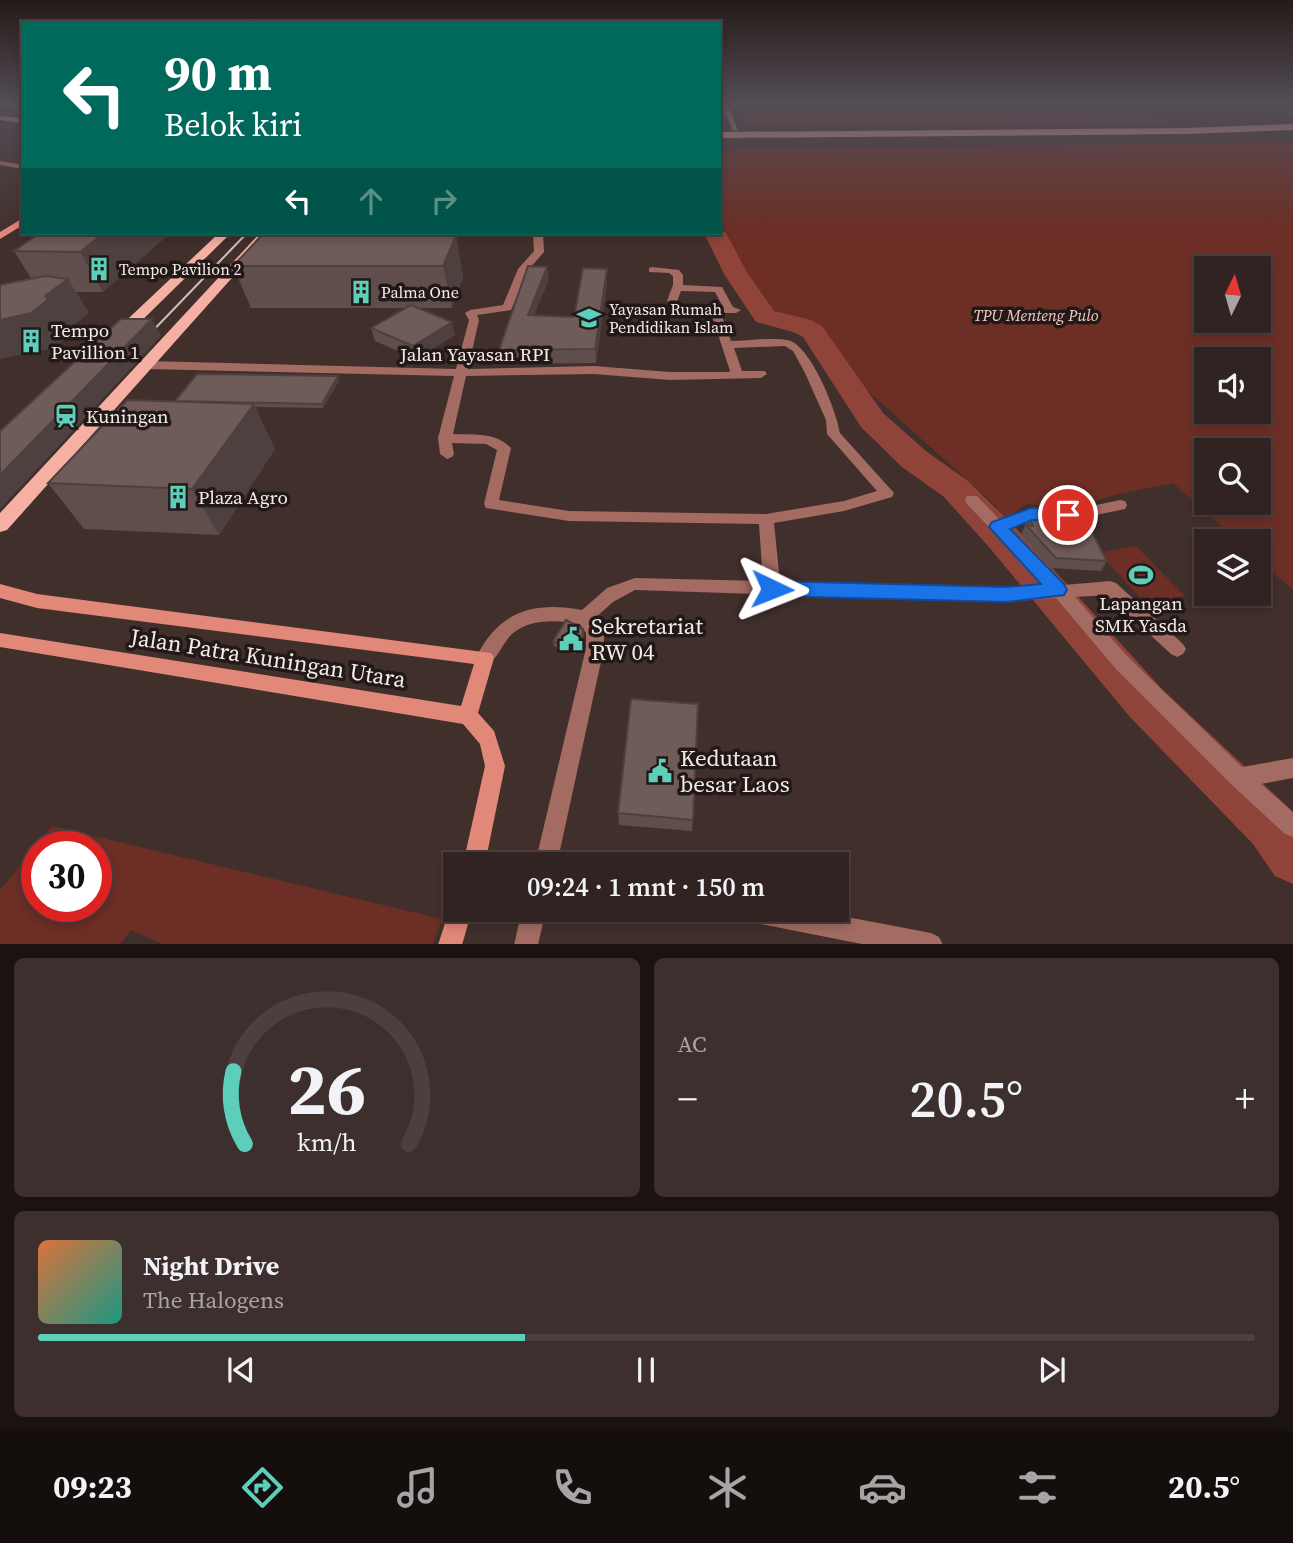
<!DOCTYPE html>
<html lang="id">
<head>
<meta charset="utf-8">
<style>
	:root { --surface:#312321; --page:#3d2f2e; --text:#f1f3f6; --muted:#a8a4a5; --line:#4c403f; --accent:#5cceba }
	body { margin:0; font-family:"Source Serif 4",serif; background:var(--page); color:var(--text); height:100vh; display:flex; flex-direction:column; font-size:26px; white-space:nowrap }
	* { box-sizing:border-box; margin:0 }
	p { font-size:23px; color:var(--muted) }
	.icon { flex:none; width:38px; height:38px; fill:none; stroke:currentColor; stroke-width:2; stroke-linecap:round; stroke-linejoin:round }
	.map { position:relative; height:944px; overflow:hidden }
	.details { display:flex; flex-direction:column; gap:14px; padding:14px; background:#1b1312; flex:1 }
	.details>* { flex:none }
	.guide { position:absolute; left:21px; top:21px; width:700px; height:214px; border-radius:0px; box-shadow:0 4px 10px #0003,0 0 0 2px var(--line); background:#00695c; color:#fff; overflow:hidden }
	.needle { width:46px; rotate:5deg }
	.buttons { position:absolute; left:1194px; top:256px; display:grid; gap:14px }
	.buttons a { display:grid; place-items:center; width:77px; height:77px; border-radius:0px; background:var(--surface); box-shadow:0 4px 10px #0003,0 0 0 2px var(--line); font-size:35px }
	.speed { position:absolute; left:21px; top:831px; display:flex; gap:14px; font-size:35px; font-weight:700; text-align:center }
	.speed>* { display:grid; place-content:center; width:91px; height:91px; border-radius:50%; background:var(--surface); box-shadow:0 4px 10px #0003,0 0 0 2px var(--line); line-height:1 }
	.speed .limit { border:10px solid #d22; background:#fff; color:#111 }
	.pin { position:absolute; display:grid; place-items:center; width:60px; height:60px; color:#fff; margin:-30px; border:4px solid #fff; border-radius:50%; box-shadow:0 2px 7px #0007 }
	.me { position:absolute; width:77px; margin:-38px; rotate:92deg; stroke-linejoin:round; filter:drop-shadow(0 0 5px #0008) }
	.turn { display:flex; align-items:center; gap:24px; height:147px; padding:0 28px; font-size:32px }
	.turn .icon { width:91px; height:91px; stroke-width:2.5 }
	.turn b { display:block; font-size:49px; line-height:60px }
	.lanes { display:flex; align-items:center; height:66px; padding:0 28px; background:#0003; justify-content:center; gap:35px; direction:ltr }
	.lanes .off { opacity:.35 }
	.big { font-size:52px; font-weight:600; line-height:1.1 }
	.details .widget { flex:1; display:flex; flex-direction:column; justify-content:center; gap:10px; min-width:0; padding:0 24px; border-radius:10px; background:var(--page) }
	.details .dial { align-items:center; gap:0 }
	.dial svg { height:182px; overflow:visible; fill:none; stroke:var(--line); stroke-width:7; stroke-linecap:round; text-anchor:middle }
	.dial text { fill:var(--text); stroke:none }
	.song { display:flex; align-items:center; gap:21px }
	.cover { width:84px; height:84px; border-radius:10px; background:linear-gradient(135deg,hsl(20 70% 55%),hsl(170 70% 35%)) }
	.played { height:7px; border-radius:4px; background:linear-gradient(90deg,var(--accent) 40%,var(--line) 40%) }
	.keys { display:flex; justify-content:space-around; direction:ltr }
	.heat { display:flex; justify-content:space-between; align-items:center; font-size:38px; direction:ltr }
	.details .tiles { flex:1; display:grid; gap:14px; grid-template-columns:1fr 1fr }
	.widget:last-child { grid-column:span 2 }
	.trip { position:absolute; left:443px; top:852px; width:406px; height:70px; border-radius:0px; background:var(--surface); box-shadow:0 4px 10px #0003,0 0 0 2px var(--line); font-weight:600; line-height:70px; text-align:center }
	.menu { display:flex; height:112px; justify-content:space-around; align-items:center; background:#140e0d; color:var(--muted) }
	.menu .icon { width:49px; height:49px }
	.menu .active { color:var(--accent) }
	.menu b { font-size:32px; color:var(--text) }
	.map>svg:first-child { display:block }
	.green { fill:#6c2e25; fill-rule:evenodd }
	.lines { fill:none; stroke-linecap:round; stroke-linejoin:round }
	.stream { stroke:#904439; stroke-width:2.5 }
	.river { fill:#904439; fill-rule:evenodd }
	.street { fill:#a36b61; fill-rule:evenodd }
	.secondary { fill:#e18879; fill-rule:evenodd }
	.primary { fill:#f5afa3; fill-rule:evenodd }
	.tram { stroke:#cdc0bd; stroke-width:2 }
	.wall { fill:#5f4e4c }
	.shaded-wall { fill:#4e403e }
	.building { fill:#6f5b58; stroke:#4e403e; stroke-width:2 }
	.route { fill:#1a73e8; stroke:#114b97; stroke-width:2 }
	.labels { text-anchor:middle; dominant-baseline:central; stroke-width:7; stroke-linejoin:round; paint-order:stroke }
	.far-poi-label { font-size:16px; fill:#f6eae7; stroke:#211918; text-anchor:start }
	.far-park-label { font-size:16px; font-style:italic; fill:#f6c8c0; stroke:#211918 }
	.poi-label { font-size:19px; fill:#f6eae7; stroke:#211918; text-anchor:start }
	.street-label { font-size:19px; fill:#f6eae7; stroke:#211918 }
	.near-poi-label { font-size:23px; fill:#f6eae7; stroke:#211918; text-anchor:start }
	.near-street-label { font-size:23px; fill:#f6eae7; stroke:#211918 }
</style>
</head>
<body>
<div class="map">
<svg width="1293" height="945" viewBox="0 0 1293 945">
	<rect width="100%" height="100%" fill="#412f2c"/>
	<path class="green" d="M735,102H1116L1172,124L756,126H750Z
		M1293,142V590L1258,559V541H1238L1173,483L1114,495L1073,509L1027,504L1005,519L995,505L850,375L818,327L765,308L719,219V150ZM1206,268H1258V320H1206ZM1206,359H1258V411H1206ZM1206,450H1258V502H1206Z
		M1136,546L1185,596L1146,604L1099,553Z
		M52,826L442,919L433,944L165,945L131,930L120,944H0V890ZM96,847V906H37V847Z"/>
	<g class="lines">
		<path class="stream" d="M1258,102L1293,114"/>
		<path class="river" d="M719,228L726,233L748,274L774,311L811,320L822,326L883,413L926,451L968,481L1015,527L1161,688L1289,808L1293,814V884L1275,876L1253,844L1129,716L989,547L944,497L902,467L861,427L803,337L793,332L756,322L724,274L704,233H719Z"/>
		<path class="street" d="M0,161L23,165V169L0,165Z
			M533,233H543L544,252L528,270L511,310L477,315L479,320L468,369L594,366L670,372H729L730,371L711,313L674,311L667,301L673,285V276L669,273L649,272V268L652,267L679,270L683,275V285L722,287L733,307L741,310L736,313H721L731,341C749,341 770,337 787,340C810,343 837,412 840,433L894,493L892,497L844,511L774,523L780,582L1007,588L1045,586L967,504L965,500L967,496H977L1000,520L1031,509L1073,510L1120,500L1125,501L1127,505L1125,509L1120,510L1073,520L1032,519L1009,529L1064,585L1110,581L1116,583L1183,644L1186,649L1183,654L1177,657L1171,654L1107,595L1075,597L1127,656L1242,767L1293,758V778L1261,784L1293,812V837L1285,834L1232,785L1115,668L1056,598L1007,602L635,590L613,602L595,618L604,631V648L557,864H535L586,648V633L580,624C557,620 530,618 512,634C501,644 495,669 479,663L476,658C498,612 533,601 582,610L607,588L635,578L763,581L759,524L569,521L486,508L484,504L497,450L486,444L452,443L454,454L452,457L447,459L440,454L438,438L454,376L146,369L140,365L146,361L456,369L469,320L465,313L470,310L503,305L518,269L534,251ZM681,291L715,292L723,307L681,306L677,301ZM785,346L793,351L805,373L826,420L827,434L877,491L844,501L766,514L569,511L499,500L511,448C496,432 473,435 453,434L466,376L594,374L670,380L761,378L767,374L765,371H742L734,348Z
			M475,847L517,856L520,864H467L464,858L467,850Z
			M522,910H546L538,945H514Z
			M738,910H810L931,933L939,937L943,945H867L750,922L742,918Z"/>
		<path class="secondary" d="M721,102H727L738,131L733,130Z
			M23,218V225L0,239V232Z
			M0,584L37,594L491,653L494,658L478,713L494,731L505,766L485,864H463L485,766L480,744L463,724L0,647V633L461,706L474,664L37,608L0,598Z
			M455,901V910H472L462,945H438L452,902Z"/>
		<path class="primary" d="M0,102L23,106V110L0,106Z
			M0,116L23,118V123L0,120Z
			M1293,124V130L1185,134L719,138V132L1185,128Z
			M219,233H231L123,339H113V333Z
			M260,233H272L7,530L0,532V513Z"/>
		<path class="tram" d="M143,341L247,233"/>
	</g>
	<path class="wall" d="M1274,102H1293V107L1280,106Z
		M170,233L103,292H76L89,313L67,330L70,334L54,348L31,278L14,251Z
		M392,236H456L463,277L452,308H418L455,335L416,359L375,341L371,328L406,308H251L233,266Z
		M549,279L534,315L574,317L607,282L596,363L501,364L499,350Z
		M339,381L323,408L255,407L275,449L219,535L84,529L48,483L175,401Z
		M1029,516L1107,561L1101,571L1051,568L1021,535Z
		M583,640L575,654L554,646L553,641Z
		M618,813L693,820L692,831L619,825Z"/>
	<path class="shaded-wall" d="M104,233H170L103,292L80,252Z
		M360,233H391L392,238L358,236Z
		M456,236L463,277L452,308L443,266Z
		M547,267L549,279L529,328L528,315Z
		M607,269V282L596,363L595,349Z
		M68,279L89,313L67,330L70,334L54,348L0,359V320Z
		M152,319L161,336L0,509V475Z
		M452,322L455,335L416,359L413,346Z
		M338,376L339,381L323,408L322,404Z
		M254,404L275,449L219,535L192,489Z
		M583,629V640L575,654V649Z"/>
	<path class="building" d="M40,233H104L80,252L14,251Z
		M283,233H360L358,236H456L443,266H233L262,235H281Z
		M528,266L547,267L528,315L574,317L583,268L607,269L595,349L499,350Z
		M45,276L68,279L45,296L48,300L31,313L0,320V285Z
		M411,305L452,322L413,346L371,328Z
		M121,319H152L0,475V431Z
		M197,374L338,376L322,404L175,401Z
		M127,400L254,404L192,489L48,483Z
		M1035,513L1083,515L1107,561L1056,558L1026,525L1033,526L1029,516Z
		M566,620L583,629V636L575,649L553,641Z
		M631,699L698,704L693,820L618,813Z"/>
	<linearGradient id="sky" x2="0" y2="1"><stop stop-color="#241a18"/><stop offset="0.44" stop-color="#544d56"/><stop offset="1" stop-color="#544d56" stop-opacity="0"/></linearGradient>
	<rect width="1293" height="234" fill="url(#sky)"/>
	<path class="route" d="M1031,508L1068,509L1076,515L1068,521L1032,520L1010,529L1064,584L1067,590L1064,595L1007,602L772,596L765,594L762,589L765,584L772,581L1007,587L1041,584L989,527L992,522Z"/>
	<defs>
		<g id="building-bare" transform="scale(1.89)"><path d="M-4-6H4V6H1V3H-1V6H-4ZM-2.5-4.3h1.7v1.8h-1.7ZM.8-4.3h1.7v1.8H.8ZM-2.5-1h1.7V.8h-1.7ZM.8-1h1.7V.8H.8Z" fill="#5cceba" stroke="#211918" stroke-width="2.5" paint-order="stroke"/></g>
		<g id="school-bare" transform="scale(1.89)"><path d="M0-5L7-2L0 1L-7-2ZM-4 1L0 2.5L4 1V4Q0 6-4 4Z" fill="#5cceba" stroke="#211918" stroke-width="2.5" paint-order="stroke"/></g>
		<g id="station-bare" transform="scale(1.89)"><path d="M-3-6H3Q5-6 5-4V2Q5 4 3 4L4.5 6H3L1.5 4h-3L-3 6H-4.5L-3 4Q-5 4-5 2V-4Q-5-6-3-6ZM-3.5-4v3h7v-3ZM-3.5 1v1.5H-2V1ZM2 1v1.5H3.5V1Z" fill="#5cceba" stroke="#211918" stroke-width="2.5" paint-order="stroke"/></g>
		<g id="stadium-bare" transform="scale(1.89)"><path d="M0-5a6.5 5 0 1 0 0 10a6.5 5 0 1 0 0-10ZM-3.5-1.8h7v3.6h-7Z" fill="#5cceba" stroke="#211918" stroke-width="2.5" paint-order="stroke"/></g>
		<g id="civic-bare" transform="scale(1.89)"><path d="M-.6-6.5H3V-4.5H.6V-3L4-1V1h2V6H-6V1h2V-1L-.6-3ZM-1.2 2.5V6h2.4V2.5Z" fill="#5cceba" stroke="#211918" stroke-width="2.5" paint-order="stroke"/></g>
	</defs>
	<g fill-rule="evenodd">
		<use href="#building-bare" x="99" y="269"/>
		<use href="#building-bare" x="361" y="292"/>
		<use href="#school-bare" x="589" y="318"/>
		<use href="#building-bare" x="31" y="341"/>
		<use href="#station-bare" x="66" y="416"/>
		<use href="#building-bare" x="178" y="497"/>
		<use href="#stadium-bare" x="1141" y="575"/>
		<use href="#civic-bare" x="571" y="639"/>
		<use href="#civic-bare" x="660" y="771"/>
	</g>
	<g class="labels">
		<g class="far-poi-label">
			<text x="119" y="269">Tempo Pavilion 2</text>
			<text x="381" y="292">Palma One</text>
			<text x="609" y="309">Yayasan Rumah<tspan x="609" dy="18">Pendidikan Islam</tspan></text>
		</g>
		<g class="far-park-label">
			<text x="1036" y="315">TPU Menteng Pulo</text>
		</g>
		<g class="poi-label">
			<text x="51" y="330">Tempo<tspan x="51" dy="22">Pavillion 1</tspan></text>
			<text x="86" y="416">Kuningan</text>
			<text x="198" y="497">Plaza Agro</text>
			<text x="1141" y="603" text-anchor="middle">Lapangan<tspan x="1141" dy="22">SMK Yasda</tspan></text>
		</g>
		<g class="street-label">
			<text x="475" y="354">Jalan Yayasan RPI</text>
		</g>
		<g class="near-poi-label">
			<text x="591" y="626">Sekretariat<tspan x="591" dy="26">RW 04</tspan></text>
			<text x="680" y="758">Kedutaan<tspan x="680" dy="26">besar Laos</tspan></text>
		</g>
		<g class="near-street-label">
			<text transform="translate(268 658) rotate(9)">Jalan Patra Kuningan Utara</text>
		</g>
	</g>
</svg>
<div class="buttons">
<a><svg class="needle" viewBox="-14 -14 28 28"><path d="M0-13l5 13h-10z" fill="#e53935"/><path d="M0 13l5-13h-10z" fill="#a8a4a5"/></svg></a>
<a><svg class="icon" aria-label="sound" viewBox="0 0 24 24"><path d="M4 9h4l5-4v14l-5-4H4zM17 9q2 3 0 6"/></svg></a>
<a><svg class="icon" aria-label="search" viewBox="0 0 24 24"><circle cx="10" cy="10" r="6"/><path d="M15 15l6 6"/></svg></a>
<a><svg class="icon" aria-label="layers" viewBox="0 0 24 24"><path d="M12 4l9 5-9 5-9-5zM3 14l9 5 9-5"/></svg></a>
</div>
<div class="speed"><div class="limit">30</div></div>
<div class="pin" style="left:1068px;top:515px;background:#d93025"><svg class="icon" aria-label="arrive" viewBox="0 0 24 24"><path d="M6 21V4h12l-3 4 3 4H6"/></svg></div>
<svg class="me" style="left:772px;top:589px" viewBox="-20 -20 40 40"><path d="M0-17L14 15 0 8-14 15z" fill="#1a73e8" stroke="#fff" stroke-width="4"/></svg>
<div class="trip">09:24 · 1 mnt · 150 m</div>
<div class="guide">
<div class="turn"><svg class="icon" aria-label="left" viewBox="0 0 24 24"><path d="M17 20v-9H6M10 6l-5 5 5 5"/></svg><div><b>90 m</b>Belok kiri</div></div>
<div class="lanes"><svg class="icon" aria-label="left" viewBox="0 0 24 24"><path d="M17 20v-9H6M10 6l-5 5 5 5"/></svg><svg class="icon off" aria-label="ahead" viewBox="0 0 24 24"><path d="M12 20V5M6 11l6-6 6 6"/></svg><svg class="icon off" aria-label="right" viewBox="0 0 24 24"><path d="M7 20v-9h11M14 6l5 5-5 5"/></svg></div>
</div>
</div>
<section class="details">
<div class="tiles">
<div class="widget dial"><svg viewBox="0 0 100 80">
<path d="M14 69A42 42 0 1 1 86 69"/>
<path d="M14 69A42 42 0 0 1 9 37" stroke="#5cceba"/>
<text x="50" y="56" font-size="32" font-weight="700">26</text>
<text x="50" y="72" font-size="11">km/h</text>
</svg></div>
<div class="widget"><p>AC</p>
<div class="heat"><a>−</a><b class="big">20.5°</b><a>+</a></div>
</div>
<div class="widget">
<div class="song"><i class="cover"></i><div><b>Night Drive</b><p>The Halogens</p></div></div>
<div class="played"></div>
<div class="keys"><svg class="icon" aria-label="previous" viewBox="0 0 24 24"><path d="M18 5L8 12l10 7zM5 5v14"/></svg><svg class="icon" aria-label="pause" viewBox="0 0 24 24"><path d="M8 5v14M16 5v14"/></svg><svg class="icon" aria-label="next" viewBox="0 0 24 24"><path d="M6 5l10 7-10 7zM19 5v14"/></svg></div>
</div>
</div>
</section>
<nav class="menu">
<b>09:23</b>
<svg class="icon active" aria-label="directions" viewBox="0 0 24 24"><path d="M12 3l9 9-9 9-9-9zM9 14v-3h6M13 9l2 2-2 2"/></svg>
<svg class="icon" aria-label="music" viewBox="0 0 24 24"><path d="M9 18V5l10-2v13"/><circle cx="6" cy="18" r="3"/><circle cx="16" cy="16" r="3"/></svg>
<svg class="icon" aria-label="phone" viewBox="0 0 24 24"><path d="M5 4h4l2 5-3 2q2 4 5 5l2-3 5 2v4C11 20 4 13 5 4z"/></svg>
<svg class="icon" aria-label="climate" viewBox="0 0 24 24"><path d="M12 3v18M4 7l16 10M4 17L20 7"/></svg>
<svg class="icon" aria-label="car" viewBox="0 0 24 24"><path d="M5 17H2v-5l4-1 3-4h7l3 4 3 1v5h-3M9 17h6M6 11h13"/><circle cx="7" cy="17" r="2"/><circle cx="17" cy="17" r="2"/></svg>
<svg class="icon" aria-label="filters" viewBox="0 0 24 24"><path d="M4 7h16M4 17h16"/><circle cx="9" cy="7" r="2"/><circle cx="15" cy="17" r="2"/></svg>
<b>20.5°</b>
</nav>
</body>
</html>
